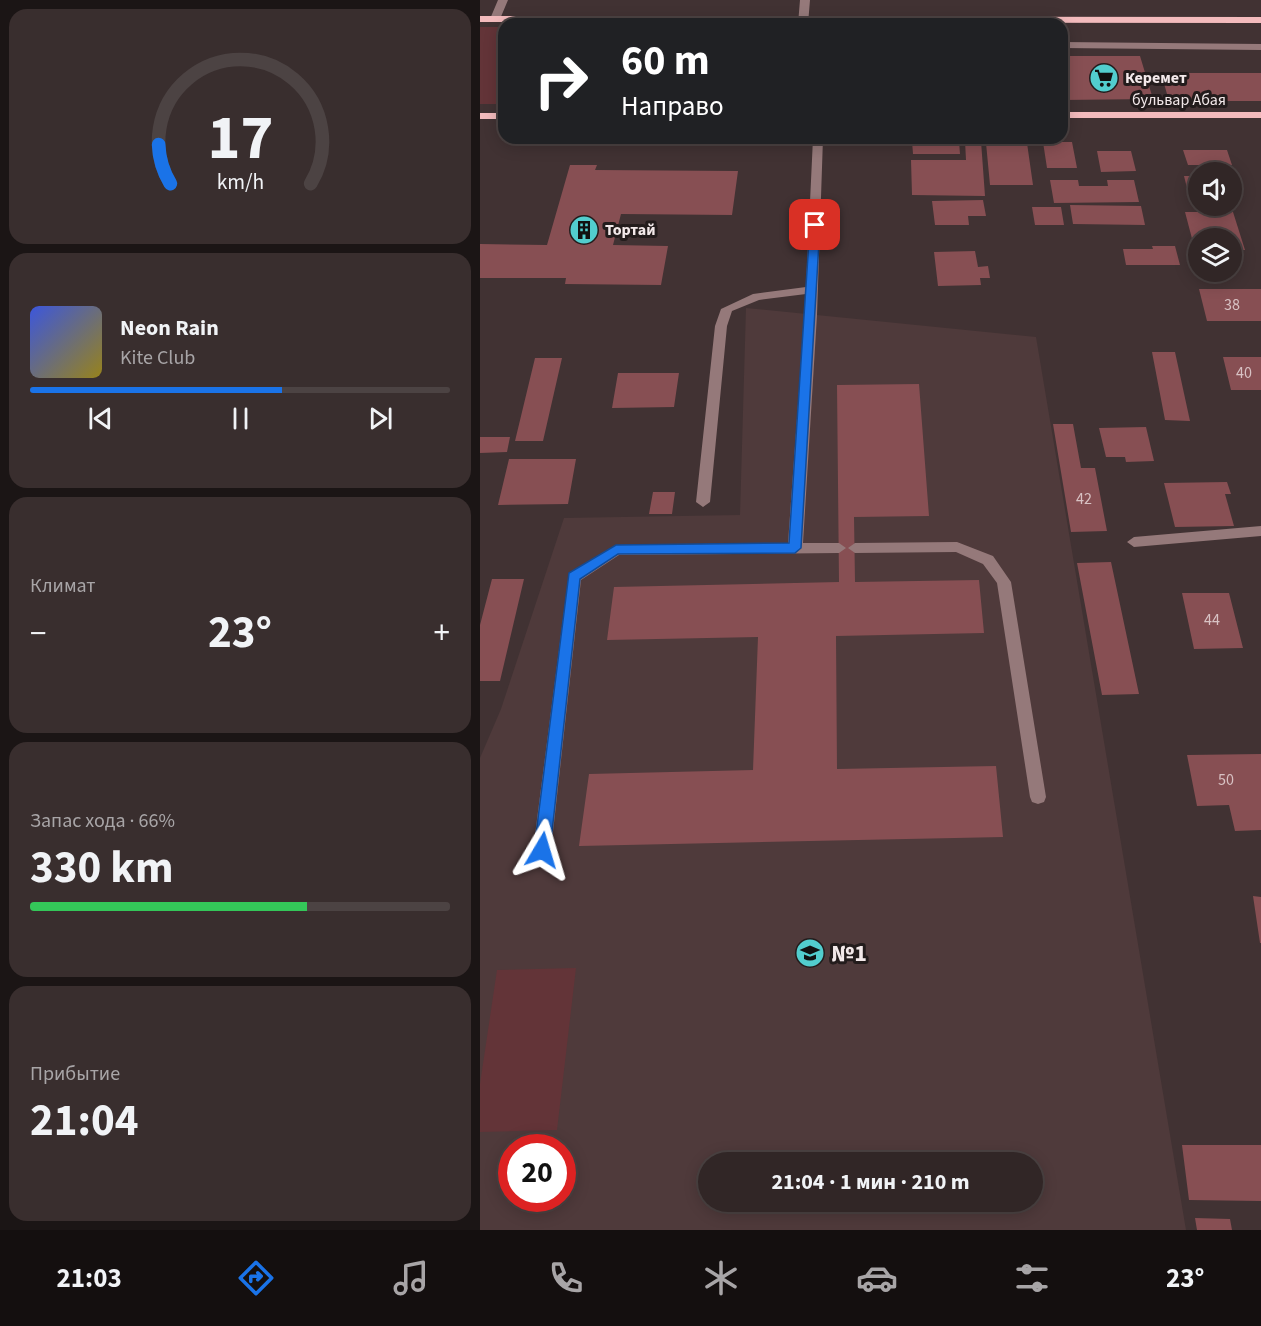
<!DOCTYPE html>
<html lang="ru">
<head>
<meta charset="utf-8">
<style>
	:root { --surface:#312626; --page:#392e2e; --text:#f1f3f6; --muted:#a8a5a7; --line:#4c4343; --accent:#1a73e8 }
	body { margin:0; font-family:"Source Sans 3",sans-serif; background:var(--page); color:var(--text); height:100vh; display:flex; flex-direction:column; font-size:22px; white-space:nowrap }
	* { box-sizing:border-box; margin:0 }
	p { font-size:20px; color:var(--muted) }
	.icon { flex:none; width:33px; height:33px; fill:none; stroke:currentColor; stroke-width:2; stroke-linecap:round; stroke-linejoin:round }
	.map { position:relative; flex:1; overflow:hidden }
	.side { display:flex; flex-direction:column; gap:9px; padding:9px; background:#1b1515; width:480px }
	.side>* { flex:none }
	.banner { position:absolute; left:18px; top:18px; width:570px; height:126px; border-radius:18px; box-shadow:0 3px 15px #0003,0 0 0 2px var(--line); background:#202124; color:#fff; overflow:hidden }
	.fabs { position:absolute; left:708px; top:162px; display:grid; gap:12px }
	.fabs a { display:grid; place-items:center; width:54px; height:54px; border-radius:50%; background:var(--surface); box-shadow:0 3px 15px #0003,0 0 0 2px var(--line); font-size:30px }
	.speed { position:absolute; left:18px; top:1134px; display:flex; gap:12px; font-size:30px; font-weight:700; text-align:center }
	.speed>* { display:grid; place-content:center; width:78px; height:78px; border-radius:50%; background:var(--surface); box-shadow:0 3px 15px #0003,0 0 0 2px var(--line); line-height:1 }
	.speed .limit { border:9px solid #d22; background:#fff; color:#111 }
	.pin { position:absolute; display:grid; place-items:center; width:51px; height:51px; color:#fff; margin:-26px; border-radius:12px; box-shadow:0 3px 9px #0006 }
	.me { position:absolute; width:66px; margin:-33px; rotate:7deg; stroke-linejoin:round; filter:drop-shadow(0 0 4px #0008) }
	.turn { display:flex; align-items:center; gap:21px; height:126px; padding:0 24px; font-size:27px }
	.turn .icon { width:78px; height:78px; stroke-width:2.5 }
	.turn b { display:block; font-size:42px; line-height:51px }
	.big { font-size:45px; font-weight:700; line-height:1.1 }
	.side .card { flex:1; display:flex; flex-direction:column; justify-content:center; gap:9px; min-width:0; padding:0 21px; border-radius:18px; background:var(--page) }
	.side .dial { align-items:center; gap:0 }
	.dial svg { height:156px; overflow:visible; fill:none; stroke:var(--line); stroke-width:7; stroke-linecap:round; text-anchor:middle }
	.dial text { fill:var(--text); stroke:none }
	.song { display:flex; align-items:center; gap:18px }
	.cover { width:72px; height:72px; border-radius:9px; background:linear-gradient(135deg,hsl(230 70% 55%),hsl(50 70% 35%)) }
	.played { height:6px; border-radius:3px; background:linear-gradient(90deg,var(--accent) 60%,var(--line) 60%) }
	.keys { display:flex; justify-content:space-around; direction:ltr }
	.heat { display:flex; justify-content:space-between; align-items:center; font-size:33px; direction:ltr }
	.charge { height:9px; border-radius:4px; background:linear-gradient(90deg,#34c759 66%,var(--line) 0) }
	.trip { position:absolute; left:218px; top:1152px; width:345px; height:60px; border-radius:30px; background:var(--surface); box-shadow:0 3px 15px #0003,0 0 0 2px var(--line); font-weight:700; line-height:60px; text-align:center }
	.tab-bar { display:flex; height:96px; justify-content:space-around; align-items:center; background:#140f0f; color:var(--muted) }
	.tab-bar .icon { width:42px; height:42px }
	.tab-bar .selected { color:var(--accent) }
	.tab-bar b { font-size:27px; color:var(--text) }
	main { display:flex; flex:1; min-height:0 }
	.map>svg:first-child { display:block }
	.built { fill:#4f3a3b; fill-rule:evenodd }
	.green { fill:#633438 }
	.building { fill:#874f53 }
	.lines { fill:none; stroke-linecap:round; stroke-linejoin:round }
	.minor { fill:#95797a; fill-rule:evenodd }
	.major { fill:#f3bbbd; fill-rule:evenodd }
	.route { fill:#1a73e8; stroke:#114b97; stroke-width:1.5 }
	.labels { text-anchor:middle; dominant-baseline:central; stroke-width:6; stroke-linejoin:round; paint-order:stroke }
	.far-poi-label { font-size:16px; font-weight:bold; fill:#f3e9ea; stroke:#231c1c; text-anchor:start }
	.far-street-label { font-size:16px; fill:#f3e9ea; stroke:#231c1c }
	.number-label { font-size:16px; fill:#d8c2c4 }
	.near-poi-label { font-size:24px; font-weight:bold; fill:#f3e9ea; stroke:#231c1c; text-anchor:start }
</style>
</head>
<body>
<main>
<section class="side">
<div class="card dial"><svg viewBox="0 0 100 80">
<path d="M14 69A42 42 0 1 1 86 69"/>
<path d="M14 69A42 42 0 0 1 8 49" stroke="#1a73e8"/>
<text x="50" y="56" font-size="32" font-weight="700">17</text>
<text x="50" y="72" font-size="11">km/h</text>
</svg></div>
<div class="card">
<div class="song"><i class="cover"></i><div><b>Neon Rain</b><p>Kite Club</p></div></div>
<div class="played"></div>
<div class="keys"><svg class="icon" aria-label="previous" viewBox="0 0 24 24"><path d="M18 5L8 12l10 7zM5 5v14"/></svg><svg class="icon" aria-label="pause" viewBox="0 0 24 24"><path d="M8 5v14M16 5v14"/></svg><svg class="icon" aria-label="next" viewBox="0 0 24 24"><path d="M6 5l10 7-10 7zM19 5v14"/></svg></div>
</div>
<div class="card"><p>Климат</p>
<div class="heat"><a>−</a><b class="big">23°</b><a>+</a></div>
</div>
<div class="card"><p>Запас хода · 66%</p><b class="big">330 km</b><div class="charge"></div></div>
<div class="card"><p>Прибытие</p><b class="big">21:04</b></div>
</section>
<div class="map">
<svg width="781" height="1230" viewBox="0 0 781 1230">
	<rect width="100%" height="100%" fill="#413233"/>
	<path class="built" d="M266,308L556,337L706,1230H0V758L21,709L84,518L260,515ZM32,1148H82V1198H32ZM228,1162H552V1202H228Z"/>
	<path class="green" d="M0,27H24V104H0Z
		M96,968L77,1130L0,1132V1084L17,970Z"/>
	<path class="building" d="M582,56H660L673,99L582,100Z
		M681,73H781V101H689Z
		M432,141H479L480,154H433Z
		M485,141H501L505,196L432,195L431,160H486Z
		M563,142H592L597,168H567Z
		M506,143H547L553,185H510Z
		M703,150H747L752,165H708Z
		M617,151H651L656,171L621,172Z
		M90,165H117L115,170L258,171L252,215L141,214L133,245L188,246L181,285L85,284L86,278H0V244L67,245Z
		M752,175H754L762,199H752Z
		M704,176H718V200H710Z
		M570,180H598L599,186H628L627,180H654L659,202L574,203Z
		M503,200L506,216H488L489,225H455L452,201Z
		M590,205L661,206L665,225L593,224Z
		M552,207H581L584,225H555Z
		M705,212H753L765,250H752V238H718V250H715Z
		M672,246H695L700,265H646L643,249H673Z
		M495,251L498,267L508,266L510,278H500L501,285L458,286L454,252Z
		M719,289H781V321H727Z
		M672,352H695L710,421L685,420Z
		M743,357H781V390H751Z
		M55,358H82L63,441H35Z
		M138,373H199L194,407L132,408Z
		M439,384L449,516L374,517L375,582L499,580L504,633L356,636L357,769L516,766L523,837L99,846L109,774L273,770L278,637L127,640L134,587L359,582L357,385Z
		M573,424H593L601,468H615L627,531L591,532Z
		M666,427L674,461L646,462L645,457H626L619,428Z
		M0,437H30L27,452L0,453Z
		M29,459H96L88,504L18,505Z
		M747,482L751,494H745L754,526L695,527L684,483Z
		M173,492H195L192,514H169Z
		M631,562L659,694L622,695L597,563Z
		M12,579H44L20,681H0V625Z
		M702,593H749L763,648L714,649Z
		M781,754V830L755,831L749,805L717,806L707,755Z
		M773,896L781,897V943H780Z
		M702,1145H781V1201L709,1200Z
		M715,1218L750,1219L752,1230H717Z"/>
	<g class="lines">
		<path class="minor" d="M18,0H28L20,19L15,22L10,19Z
			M320,0H330L328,24H318Z
			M582,42L781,44V50L582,48Z
			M333,138H343L337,315L323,543H359L366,548L359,553L139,555L101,580L71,850L68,855L62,857L56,855L53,850L89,573L136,545L308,543L326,294L279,300L252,311L247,326L230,502L223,507L216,502L235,326L241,309L273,294L326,287Z
			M781,526V536L654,547L647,542L654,537Z
			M477,542L513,556L531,582L566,797L564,802L558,804L552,802L550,797L517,583L503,564L476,552L375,553L368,548L375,543Z"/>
		<path class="major" d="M0,16L781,17V23L0,22Z
			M582,112H781V118H582Z
			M0,113H24V119H0Z"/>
	</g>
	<path class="route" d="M335,222L340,225L321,548L315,553L138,554L100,579L70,850L67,855L62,857L56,855L54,850L89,573L136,545L309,543L330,225Z"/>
	<defs>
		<g id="supermarket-disc" transform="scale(1.5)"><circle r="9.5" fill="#52cdce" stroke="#231c1c"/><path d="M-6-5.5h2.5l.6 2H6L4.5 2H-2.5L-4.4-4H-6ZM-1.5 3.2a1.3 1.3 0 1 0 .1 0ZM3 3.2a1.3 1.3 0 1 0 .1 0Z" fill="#111"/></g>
		<g id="building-disc" transform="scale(1.5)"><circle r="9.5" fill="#52cdce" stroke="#231c1c"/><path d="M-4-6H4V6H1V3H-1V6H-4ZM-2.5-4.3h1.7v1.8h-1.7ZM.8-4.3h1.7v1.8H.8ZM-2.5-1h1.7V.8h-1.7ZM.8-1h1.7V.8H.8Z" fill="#111"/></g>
		<g id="school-disc" transform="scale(1.5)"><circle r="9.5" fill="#52cdce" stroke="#231c1c"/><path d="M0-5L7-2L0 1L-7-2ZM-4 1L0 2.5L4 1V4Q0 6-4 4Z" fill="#111"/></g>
	</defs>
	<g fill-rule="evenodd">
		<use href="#supermarket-disc" x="624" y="78"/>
		<use href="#building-disc" x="104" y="230"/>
		<use href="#school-disc" x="330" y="953"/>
	</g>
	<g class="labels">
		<g class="far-poi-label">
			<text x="645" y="78">Керемет</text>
			<text x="125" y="230">Тортай</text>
		</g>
		<g class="far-street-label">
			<text x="699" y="100">бульвар Абая</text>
		</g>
		<g class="number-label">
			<text x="752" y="305">38</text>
			<text x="764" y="373">40</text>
			<text x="604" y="499">42</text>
			<text x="732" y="620">44</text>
			<text x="746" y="780">50</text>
		</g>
		<g class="near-poi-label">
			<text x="351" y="953">№1</text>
		</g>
	</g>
</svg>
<div class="fabs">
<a><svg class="icon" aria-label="sound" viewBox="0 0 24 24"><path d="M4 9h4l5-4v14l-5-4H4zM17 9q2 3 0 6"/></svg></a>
<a><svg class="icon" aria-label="layers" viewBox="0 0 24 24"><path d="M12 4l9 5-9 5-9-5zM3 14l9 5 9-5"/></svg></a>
</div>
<div class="speed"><div class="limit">20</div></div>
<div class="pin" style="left:335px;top:225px;background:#d93025"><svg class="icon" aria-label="arrive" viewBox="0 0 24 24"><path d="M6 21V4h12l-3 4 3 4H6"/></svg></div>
<svg class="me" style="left:62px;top:850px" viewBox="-20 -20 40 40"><path d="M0-17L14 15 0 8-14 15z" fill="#1a73e8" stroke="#fff" stroke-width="4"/></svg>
<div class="trip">21:04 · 1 мин · 210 m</div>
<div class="banner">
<div class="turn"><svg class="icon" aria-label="right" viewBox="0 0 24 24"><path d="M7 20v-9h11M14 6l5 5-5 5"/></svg><div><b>60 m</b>Направо</div></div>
</div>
</div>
</main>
<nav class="tab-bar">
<b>21:03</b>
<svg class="icon selected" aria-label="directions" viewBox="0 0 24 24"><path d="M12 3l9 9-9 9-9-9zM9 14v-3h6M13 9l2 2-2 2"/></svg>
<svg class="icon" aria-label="music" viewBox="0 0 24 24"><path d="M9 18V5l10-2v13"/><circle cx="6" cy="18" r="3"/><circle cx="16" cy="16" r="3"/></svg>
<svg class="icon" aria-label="phone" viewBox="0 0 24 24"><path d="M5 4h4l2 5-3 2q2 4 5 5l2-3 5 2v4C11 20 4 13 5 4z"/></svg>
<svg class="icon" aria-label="climate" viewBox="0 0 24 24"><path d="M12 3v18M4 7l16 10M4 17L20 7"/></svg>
<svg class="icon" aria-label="car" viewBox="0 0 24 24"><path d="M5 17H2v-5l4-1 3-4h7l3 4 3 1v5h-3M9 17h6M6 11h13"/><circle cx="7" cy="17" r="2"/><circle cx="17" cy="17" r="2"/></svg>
<svg class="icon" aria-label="filters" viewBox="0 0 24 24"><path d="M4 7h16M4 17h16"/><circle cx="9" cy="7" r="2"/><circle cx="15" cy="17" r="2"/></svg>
<b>23°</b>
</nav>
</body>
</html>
